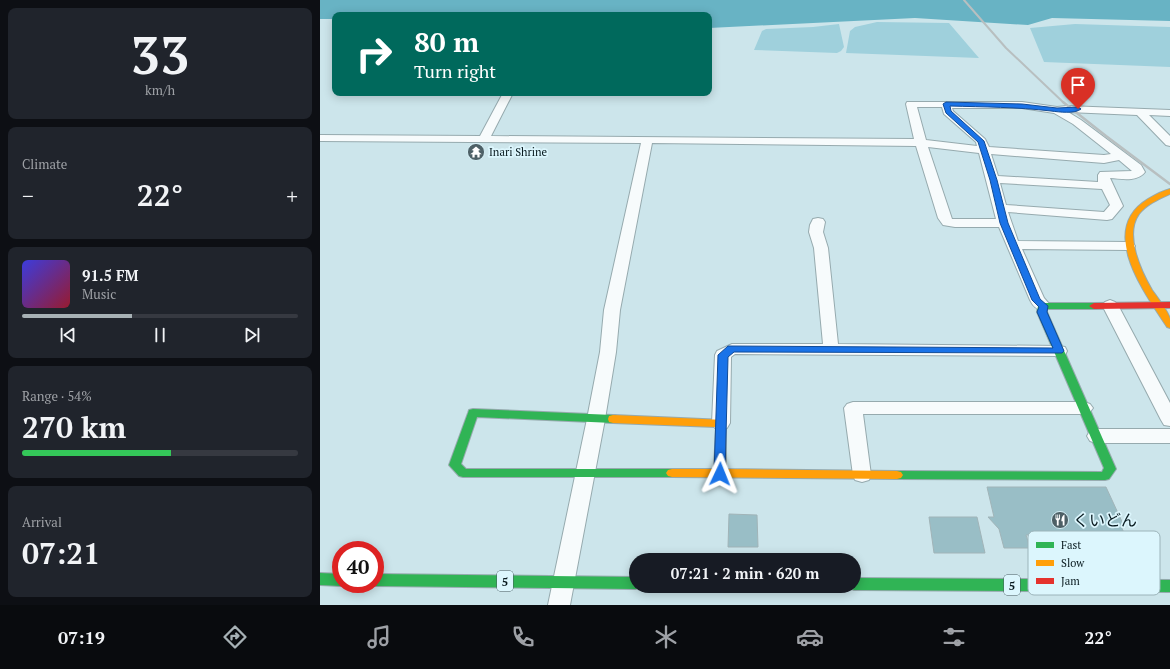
<!DOCTYPE html>
<html lang="en">
<head>
<meta charset="utf-8">
<style>
	:root { --surface:#171b24; --page:#20242c; --text:#f1f3f6; --muted:#9ea1a6; --line:#363941; --accent:#a7b1b5 }
	body { margin:0; font-family:"PT Serif","Noto Sans JP",serif; background:var(--page); color:var(--text); height:100vh; display:flex; flex-direction:column; font-size:15px; white-space:nowrap }
	* { box-sizing:border-box; margin:0 }
	p { font-size:13px; color:var(--muted) }
	.icon { flex:none; width:22px; height:22px; fill:none; stroke:currentColor; stroke-width:2; stroke-linecap:round; stroke-linejoin:round }
	.map { position:relative; flex:1; overflow:hidden }
	.panel { display:flex; flex-direction:column; gap:8px; padding:8px; background:#0d0f14; width:320px }
	.panel>* { flex:none }
	.hud { position:absolute; left:12px; top:12px; width:380px; height:84px; border-radius:8px; box-shadow:0 2px 10px #0003; background:#00695c; color:#fff; overflow:hidden }
	.speed { position:absolute; left:12px; top:541px; display:flex; gap:8px; font-size:20px; font-weight:700; text-align:center }
	.speed>* { display:grid; place-content:center; width:52px; height:52px; border-radius:50%; background:var(--surface); box-shadow:0 2px 10px #0003; line-height:1 }
	.speed .limit { border:6px solid #d22; background:#fff; color:#111 }
	.pin { position:absolute; display:grid; place-items:center; width:34px; height:34px; color:#fff; margin:-41px -17px; border-radius:50% 50% 50% 0; rotate:-45deg; box-shadow:0 0 4px #0007 }
	.pin .icon { rotate:45deg }
	.me { position:absolute; width:44px; margin:-22px; rotate:2deg; stroke-linejoin:round; filter:drop-shadow(0 0 3px #0008) }
	.turn { display:flex; align-items:center; gap:14px; height:84px; padding:0 16px; font-size:18px }
	.turn .icon { width:52px; height:52px; stroke-width:2.5 }
	.turn b { display:block; font-size:28px; line-height:34px }
	.big { font-size:30px; font-weight:600; line-height:1.1 }
	.panel .widget { flex:1; display:flex; flex-direction:column; justify-content:center; gap:6px; min-width:0; padding:0 14px; border-radius:8px; background:var(--page) }
	.panel .dial { align-items:center; gap:0 }
	.dial b { font-size:52px; line-height:1 }
	.song { display:flex; align-items:center; gap:12px }
	.cover { width:48px; height:48px; border-radius:6px; background:linear-gradient(135deg,hsl(240 70% 55%),hsl(350 70% 35%)) }
	.played { height:4px; border-radius:2px; background:linear-gradient(90deg,var(--accent) 40%,var(--line) 40%) }
	.keys { display:flex; justify-content:space-around; direction:ltr }
	.heat { display:flex; justify-content:space-between; align-items:center; font-size:22px; direction:ltr }
	.charge { height:6px; border-radius:3px; background:linear-gradient(90deg,#34c759 54%,var(--line) 0) }
	.trip { position:absolute; left:309px; top:553px; width:232px; height:40px; border-radius:20px; background:var(--surface); box-shadow:0 2px 10px #0003; font-weight:600; line-height:40px; text-align:center }
	.tabs { display:flex; height:64px; justify-content:space-around; align-items:center; background:#090b0e; color:var(--muted) }
	.tabs .icon { width:28px; height:28px }
	.tabs .selected { color:var(--accent) }
	.tabs b { font-size:18px; color:var(--text) }
	main { display:flex; flex:1; min-height:0 }
	.map>svg:first-child { display:block }
	.green { fill:#9fd0dc }
	.water { fill:#68b3c4 }
	.building { fill:#99bec6; stroke:#a1b4b8 }
	.lines { fill:none; stroke-linecap:round; stroke-linejoin:round }
	.street-casing { stroke:#96aaae; stroke-width:2 }
	.fast-casing { stroke:#96aaae; stroke-width:2 }
	.slow-casing { stroke:#96aaae; stroke-width:2 }
	.jam-casing { stroke:#96aaae; stroke-width:2 }
	.street { fill:#f7fbfc; fill-rule:evenodd }
	.fast { fill:#30b455; fill-rule:evenodd }
	.slow { fill:#ff9f0a; fill-rule:evenodd }
	.jam { fill:#e5322d; fill-rule:evenodd }
	.rail-far1 { stroke:#b8bfc0; stroke-width:2 }
	.rail { stroke:#b8bfc0; stroke-width:2.5 }
	.route { fill:#1a73e8; stroke:#114b97 }
	.labels { text-anchor:middle; dominant-baseline:central; stroke-width:3.5; stroke-linejoin:round; paint-order:stroke }
	.far-poi-label { font-size:11px; fill:#08191e; stroke:#dcf6fd; text-anchor:start }
	.shield { fill:#dcf6fd; stroke:#485b61; stroke-width:1 }
	.shield-label { font-size:12px; font-weight:bold; fill:#08191e }
	.near-poi-label { font-size:16px; fill:#08191e; stroke:#dcf6fd; text-anchor:start }
	.key { fill:#dcf6fd; stroke:#9cb4ba; stroke-width:1 }
	.key-label { font-size:11px; fill:#08191e }
</style>
</head>
<body>
<main>
<section class="panel">
<div class="widget dial"><b>33</b><p>km/h</p></div>
<div class="widget"><p>Climate</p>
<div class="heat"><a>−</a><b class="big">22°</b><a>+</a></div>
</div>
<div class="widget">
<div class="song"><i class="cover"></i><div><b>91.5 FM</b><p>Music</p></div></div>
<div class="played"></div>
<div class="keys"><svg class="icon" aria-label="previous" viewBox="0 0 24 24"><path d="M18 5L8 12l10 7zM5 5v14"/></svg><svg class="icon" aria-label="pause" viewBox="0 0 24 24"><path d="M8 5v14M16 5v14"/></svg><svg class="icon" aria-label="next" viewBox="0 0 24 24"><path d="M6 5l10 7-10 7zM19 5v14"/></svg></div>
</div>
<div class="widget"><p>Range · 54%</p><b class="big">270 km</b><div class="charge"></div></div>
<div class="widget"><p>Arrival</p><b class="big">07:21</b></div>
</section>
<div class="map">
<svg width="850" height="605" viewBox="0 0 850 605">
	<rect width="100%" height="100%" fill="#cce5eb"/>
	<path class="green" d="M557,22L629,23L659,58L526,53L530,31L535,27Z
		M519,24L524,47L521,51L517,53L434,50L442,31L446,29L493,27Z
		M755,24L850,27V67L724,62L710,28Z"/>
	<path class="water" d="M0,0H850V21L732,18L708,25L595,18L389,28V15H15V19H0Z"/>
	<path class="building" d="M667,487H786L804,526H801L804,533L706,535L710,548H684L679,529L668,517H674Z
		M409,514L437,515L438,547H408Z
		M609,517H657L665,553H614Z"/>
	<g class="lines">
		<g class="street-casing">
			<path id="street" d="M183,93H193L171,136L594,139L586,104L587,102H702L737,107L747,106L850,110V116L829,115L850,136V146L846,145L817,115L748,112L761,120L821,165L825,172C818,182 801,179 790,178L803,206L792,219L787,220L688,212L698,241L808,242L813,243L815,246L813,249L808,250L702,249L724,298L731,306L728,309C719,312 714,308 710,300L679,227H635L623,225L618,218L596,146L332,143L300,310L296,352L285,419L250,605H228L267,419L280,352L284,310L321,143L0,141V135L160,136ZM597,107H622L624,114L656,142L657,146L606,140ZM632,108H702L734,113L753,124L791,154L784,155L669,147L665,139L633,111ZM608,147L659,153L676,219H632ZM671,154L784,163L799,160L812,171L780,172L778,175V182L678,176ZM680,183L782,189L790,205L784,212L686,205Z
				M498,218L503,219L505,222L503,232L508,248L518,344L739,346L745,347L747,351L745,355L739,356L415,354L411,357L410,423L407,428L401,430L395,428L392,423L395,355L397,351L412,344H503L494,248L489,232L490,225L493,219Z
				M790,300L795,302L798,305L850,403V426L844,425L841,420L782,305L785,302Z
				M533,402H764L770,404L773,408L770,412L764,414H543L551,475L549,480L542,482L535,480L533,475L524,408L527,404Z
				M776,429H850V443H776L770,441L767,436L770,431Z"/>
		</g>
		<g class="fast-casing">
			<path id="fast" d="M723,303H774L779,306L774,309H727V312L796,469L789,479L785,480L577,479L573,478L571,475L573,472L577,471L782,472L784,468L717,312L718,306Z
				M153,409L293,415L297,416L298,419L297,422L293,423L157,417L141,464L146,469H352L356,470L358,473L356,476L352,477H143L139,476L129,465L148,413L149,410Z
				M0,573L21,574V584H25L21,586L0,585Z
				M55,574L316,577V586H321L316,589L55,586L51,584H55Z
				M534,578L850,580V592L534,590L530,588L529,586H534Z"/>
		</g>
		<g class="slow-casing">
			<path id="slow" d="M850,189V194C839,199 827,204 819,214C804,235 821,271 832,290C837,297 848,311 850,319C850,321 850,325 850,328L847,327C825,293 777,230 828,199C835,195 842,191 850,189Z
				M293,415L405,420L406,423V469L577,471L581,472L583,475L581,478L577,479L352,477L348,476L346,473L348,470L352,469H394L396,427L293,423L289,422L288,419L289,416Z"/>
		</g>
		<g class="jam-casing">
			<path id="jam" d="M850,302V308L774,309L769,306L774,303Z"/>
		</g>
		<use href="#street" class="street"/>
		<use href="#fast" class="fast"/>
		<use href="#slow" class="slow"/>
		<use href="#jam" class="jam"/>
		<path class="rail-far1" d="M644,0L686,48L744,103"/>
		<path class="rail" d="M743,102L786,136L850,184"/>
	</g>
	<path class="route" d="M626,102L702,104L737,108L758,107L761,109C755,114 739,112 731,111C697,107 664,107 630,106L631,111L664,141L677,180L688,223L720,299L728,306L727,312L744,351L742,353L414,352L408,357L405,474L404,477L400,479L395,477L394,474L398,355L408,346L733,348L717,312L719,307L712,300L680,223L670,180L658,142L626,113L623,104Z"/>
	<defs>
		<g id="temple-disc" transform="scale(0.9)"><circle r="9.5" fill="#4d6066" stroke="#dcf6fd"/><path d="M0-6L5-2H3V0L6.5 2.5H4V6H1.5V3h-3V6H-4V2.5H-6.5L-3 0V-2H-5Z" fill="#fff"/></g>
		<g id="restaurant-disc" transform="scale(0.9)"><circle r="9.5" fill="#4d6066" stroke="#dcf6fd"/><path d="M-5-6h1v4h1v-4h1v4h1v-4h1v5L-1.5 .5V6h-2V.5L-5-1ZM5-6V6H3V1.5H1.5Q1.5-4 5-6Z" fill="#fff"/></g>
	</defs>
	<g fill-rule="evenodd">
		<use href="#temple-disc" x="156" y="152"/>
		<use href="#restaurant-disc" x="740" y="520"/>
	</g>
	<g class="labels">
		<g class="far-poi-label">
			<text x="169" y="152">Inari Shrine</text>
		</g>
		<g class="shield">
			<rect x="177" y="571" width="16" height="20" rx="3"/>
			<rect x="684" y="575" width="16" height="20" rx="3"/>
		</g>
		<g class="shield-label">
			<text x="185" y="581">5</text>
			<text x="692" y="585">5</text>
		</g>
		<g class="near-poi-label">
			<text x="753" y="520">くいどん</text>
		</g>
	</g>
	<rect x="708" y="531" width="132" height="64" rx="6" class="key"/>
	<rect x="716" y="542" width="18" height="6" fill="#30b455"/>
	<rect x="716" y="560" width="18" height="6" fill="#ff9f0a"/>
	<rect x="716" y="578" width="18" height="6" fill="#e5322d"/>
	<g class="key-label">
		<text x="741" y="549">Fast</text>
		<text x="741" y="567">Slow</text>
		<text x="741" y="585">Jam</text>
	</g>
</svg>
<div class="speed"><div class="limit">40</div></div>
<div class="pin" style="left:758px;top:109px;background:#d93025"><svg class="icon" aria-label="arrive" viewBox="0 0 24 24"><path d="M6 21V4h12l-3 4 3 4H6"/></svg></div>
<svg class="me" style="left:400px;top:474px" viewBox="-20 -20 40 40"><path d="M0-17L14 15 0 8-14 15z" fill="#1a73e8" stroke="#fff" stroke-width="4"/></svg>
<div class="trip">07:21 · 2 min · 620 m</div>
<div class="hud">
<div class="turn"><svg class="icon" aria-label="right" viewBox="0 0 24 24"><path d="M7 20v-9h11M14 6l5 5-5 5"/></svg><div><b>80 m</b>Turn right</div></div>
</div>
</div>
</main>
<nav class="tabs">
<b>07:19</b>
<svg class="icon selected" aria-label="directions" viewBox="0 0 24 24"><path d="M12 3l9 9-9 9-9-9zM9 14v-3h6M13 9l2 2-2 2"/></svg>
<svg class="icon" aria-label="music" viewBox="0 0 24 24"><path d="M9 18V5l10-2v13"/><circle cx="6" cy="18" r="3"/><circle cx="16" cy="16" r="3"/></svg>
<svg class="icon" aria-label="phone" viewBox="0 0 24 24"><path d="M5 4h4l2 5-3 2q2 4 5 5l2-3 5 2v4C11 20 4 13 5 4z"/></svg>
<svg class="icon" aria-label="climate" viewBox="0 0 24 24"><path d="M12 3v18M4 7l16 10M4 17L20 7"/></svg>
<svg class="icon" aria-label="car" viewBox="0 0 24 24"><path d="M5 17H2v-5l4-1 3-4h7l3 4 3 1v5h-3M9 17h6M6 11h13"/><circle cx="7" cy="17" r="2"/><circle cx="17" cy="17" r="2"/></svg>
<svg class="icon" aria-label="filters" viewBox="0 0 24 24"><path d="M4 7h16M4 17h16"/><circle cx="9" cy="7" r="2"/><circle cx="15" cy="17" r="2"/></svg>
<b>22°</b>
</nav>
</body>
</html>
